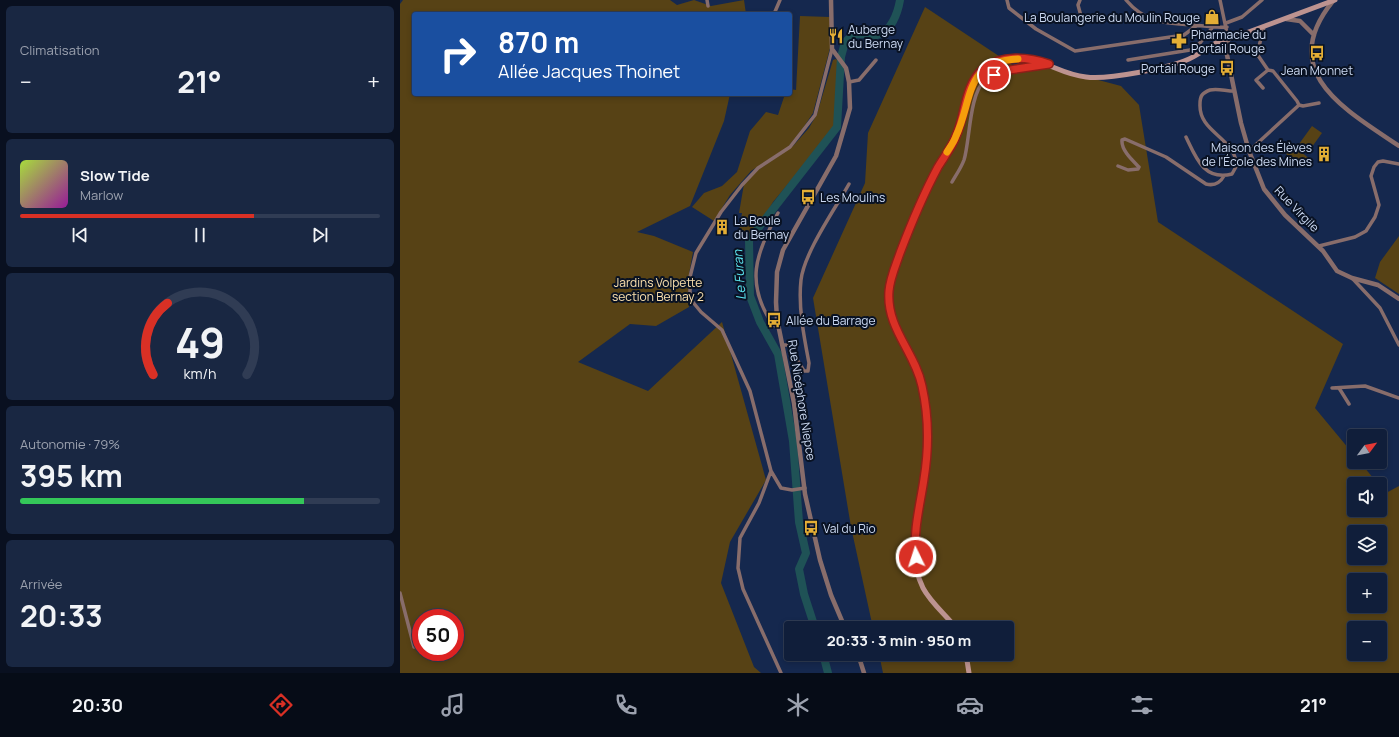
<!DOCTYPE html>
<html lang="fr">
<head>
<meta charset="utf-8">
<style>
	:root { --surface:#101e3a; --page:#192742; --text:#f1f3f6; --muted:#9ca2af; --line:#303c54; --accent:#d93025 }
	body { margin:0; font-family:Manrope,sans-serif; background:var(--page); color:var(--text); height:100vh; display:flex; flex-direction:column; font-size:15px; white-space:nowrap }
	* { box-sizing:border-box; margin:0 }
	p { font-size:13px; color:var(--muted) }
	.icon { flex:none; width:22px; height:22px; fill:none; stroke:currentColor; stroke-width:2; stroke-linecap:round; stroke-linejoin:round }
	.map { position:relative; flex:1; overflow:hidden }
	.sheet { display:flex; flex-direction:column; gap:6px; padding:6px; background:#091020; width:400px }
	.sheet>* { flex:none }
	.top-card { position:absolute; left:12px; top:12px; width:380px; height:84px; border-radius:4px; box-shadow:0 2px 6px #0003,0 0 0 1px var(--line); background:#1a4fa0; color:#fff; overflow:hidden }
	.needle { width:26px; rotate:58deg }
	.controls { position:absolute; left:947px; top:429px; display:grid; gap:8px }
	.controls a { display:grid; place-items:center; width:40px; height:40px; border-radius:4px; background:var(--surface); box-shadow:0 2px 6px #0003,0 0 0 1px var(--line); font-size:20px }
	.speed { position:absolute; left:12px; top:609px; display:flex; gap:8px; font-size:20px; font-weight:700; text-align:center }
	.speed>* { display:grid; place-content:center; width:52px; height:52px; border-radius:50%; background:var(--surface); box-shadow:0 2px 6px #0003,0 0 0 1px var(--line); line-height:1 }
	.speed .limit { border:6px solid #d22; background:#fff; color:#111 }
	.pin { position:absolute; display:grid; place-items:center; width:34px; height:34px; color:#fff; margin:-17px; border:2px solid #fff; border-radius:50%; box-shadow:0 1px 4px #0007 }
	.me { position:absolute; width:44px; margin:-22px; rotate:356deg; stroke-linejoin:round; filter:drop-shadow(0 0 3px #0008) }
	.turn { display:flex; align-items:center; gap:14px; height:84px; padding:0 20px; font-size:18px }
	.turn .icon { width:52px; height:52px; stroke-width:2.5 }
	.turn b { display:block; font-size:28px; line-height:34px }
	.big { font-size:30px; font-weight:700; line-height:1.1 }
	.sheet .tile { flex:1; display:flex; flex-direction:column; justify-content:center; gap:6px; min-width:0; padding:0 14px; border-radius:6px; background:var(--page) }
	.sheet .dial { align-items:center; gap:0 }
	.dial svg { height:104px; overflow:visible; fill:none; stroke:var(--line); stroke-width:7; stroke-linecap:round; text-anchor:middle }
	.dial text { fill:var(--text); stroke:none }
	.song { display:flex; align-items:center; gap:12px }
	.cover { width:48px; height:48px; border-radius:6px; background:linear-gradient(135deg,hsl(80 70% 55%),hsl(300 70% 35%)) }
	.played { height:4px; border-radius:2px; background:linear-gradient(90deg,var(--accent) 65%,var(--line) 65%) }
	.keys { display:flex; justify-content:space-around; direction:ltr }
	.heat { display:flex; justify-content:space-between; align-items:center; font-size:22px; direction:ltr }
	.charge { height:6px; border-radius:3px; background:linear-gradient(90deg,#34c759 79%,var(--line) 0) }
	.trip { position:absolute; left:384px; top:621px; width:230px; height:40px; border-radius:4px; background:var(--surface); box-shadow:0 2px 6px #0003,0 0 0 1px var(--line); font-weight:700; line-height:40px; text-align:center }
	.tab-bar { display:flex; height:64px; justify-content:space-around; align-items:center; background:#060c17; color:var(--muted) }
	.tab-bar .icon { width:28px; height:28px }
	.tab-bar .on { color:var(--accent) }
	.tab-bar b { font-size:18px; color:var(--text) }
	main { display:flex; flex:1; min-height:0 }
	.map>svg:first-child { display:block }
	.green { fill:#574215; fill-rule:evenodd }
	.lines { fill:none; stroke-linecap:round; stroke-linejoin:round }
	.river { stroke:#1f5256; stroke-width:8 }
	.minor { stroke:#886d6b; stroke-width:3.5 }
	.tertiary { stroke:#886d6b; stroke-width:4.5 }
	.secondary { stroke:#bd9390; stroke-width:5 }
	.route-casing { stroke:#8d1f18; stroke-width:10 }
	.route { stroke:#d93025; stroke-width:7 }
	.slow { stroke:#f59e0b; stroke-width:7 }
	.labels { text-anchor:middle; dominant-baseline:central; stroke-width:4; stroke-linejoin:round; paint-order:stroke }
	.poi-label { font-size:12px; fill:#cbd9f2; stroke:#091223; text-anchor:start }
	.street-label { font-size:12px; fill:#cbd9f2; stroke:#091223 }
	.park-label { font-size:12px; fill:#fce1ae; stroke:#091223 }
	.water-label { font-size:13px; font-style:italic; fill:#5ce7f2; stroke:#091223 }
</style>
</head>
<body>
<main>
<section class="sheet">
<div class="tile"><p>Climatisation</p>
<div class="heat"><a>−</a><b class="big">21°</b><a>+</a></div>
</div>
<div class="tile">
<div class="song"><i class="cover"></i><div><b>Slow Tide</b><p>Marlow</p></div></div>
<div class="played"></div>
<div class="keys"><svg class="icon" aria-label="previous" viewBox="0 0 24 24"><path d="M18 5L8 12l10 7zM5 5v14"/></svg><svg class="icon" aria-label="pause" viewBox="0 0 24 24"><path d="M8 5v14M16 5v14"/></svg><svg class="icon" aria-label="next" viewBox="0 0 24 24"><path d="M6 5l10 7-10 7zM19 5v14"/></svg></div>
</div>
<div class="tile dial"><svg viewBox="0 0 100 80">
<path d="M14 69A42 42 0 1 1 86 69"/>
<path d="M14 69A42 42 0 0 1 25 14" stroke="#d93025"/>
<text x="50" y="56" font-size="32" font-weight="700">49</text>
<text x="50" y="72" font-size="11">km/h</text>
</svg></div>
<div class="tile"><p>Autonomie · 79%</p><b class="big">395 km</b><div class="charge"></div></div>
<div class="tile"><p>Arrivée</p><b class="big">20:33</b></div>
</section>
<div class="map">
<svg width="999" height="673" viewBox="0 0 999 673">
	<rect width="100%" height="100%" fill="#15284e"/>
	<path class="green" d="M3,0H270L277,5L294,0L311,6L344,0L346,14H14V94H330L324,121L290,206L237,232L254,236L293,252L288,280L289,307L256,326L230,324L178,362L248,391L322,322L366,480L330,542L321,583L354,667L361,673H0V4ZM21,618H55V652H21Z
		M525,7L614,66L657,69L721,86L739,105L758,222L943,344L915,408L954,455V462H960L978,484H954V510H980V486L986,493L999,486V673H483L479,654H607V628H473L451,527L413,298L465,183L468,133ZM954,532H980V558H954ZM954,580H980V606H954ZM954,628H980V654H954Z
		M400,16L430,17V48L413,113L403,128L388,147L351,171L330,195L314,221L292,207L304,193L322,186L337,172L350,131L366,112L378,115L385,94H390V89L396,90Z
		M436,59L438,61L434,129L373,202L364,218L350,234L339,231L342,213H339L344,184L355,172L393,146L409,128L417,114L433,60Z
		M912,126L922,133L909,151L899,144Z
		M892,145L910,159L904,167L886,154Z
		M999,236V294L975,278L980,262Z"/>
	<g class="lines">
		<path class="river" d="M415,628L404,594L399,569L406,553L399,522L393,441L378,354L360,322L350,296L349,240L437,127L441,57L445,42L454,34C462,34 470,35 477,35C491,33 498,12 500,0
			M423,654L428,673"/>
		<path class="minor" d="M307,0L308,6
			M607,0L609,8L636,29L675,51L784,35L796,26
			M680,0L678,5L681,16
			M726,0C745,23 765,23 793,25C804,26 815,28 827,27
			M820,0L828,38
			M374,14L380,0
			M826,23L842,17L862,0
			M728,60L790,50L800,43L812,28
			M449,82L459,80L476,60
			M863,88L856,80L868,70
			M899,105L903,106L919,103
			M786,137C796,158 804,181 832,174L837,165C836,159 834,153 830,148C819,133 799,126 800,104C800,96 802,93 810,90C817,88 826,91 834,91
			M849,151L899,105L897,101L873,71L868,70L857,54L864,27
			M718,166L728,170L738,169L739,167C732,160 721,150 722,140L725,139L766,157L806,184C814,186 820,183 824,176
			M552,182C556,175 561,168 564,160C570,141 569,94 585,80C600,67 626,67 644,65
			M378,213C355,254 345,284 373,325L379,327
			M919,246L955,237L966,231L975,217L979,205L971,176L974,167L978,162L983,161L999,164
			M952,278L980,308L999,345
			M383,345H388L404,371H408L409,363C404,337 398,307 401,280C404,253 435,209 449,184
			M932,388L965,386L999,398
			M939,388L949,404
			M371,471L381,488L392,490L405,488
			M0,593L14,647
			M381,673L343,589L338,568L340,538L359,503L371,471L350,391L322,330L301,312L292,301L290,293V277L296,253L321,212L342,185L358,168L390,147L415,115L432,49"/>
		<path class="tertiary" d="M431,0L432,49L446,68L449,82L450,108L436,156L383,250L377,272L376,302L377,319L394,403L405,494L420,560L431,595L445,628
			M933,1C875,72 946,110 999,146
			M886,19L900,21L914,35
			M828,38L827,55L841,123L849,151L864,189L885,215L923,251L937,271L952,278L978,285L999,299
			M458,654L464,673"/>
		<path class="secondary" d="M556,628C546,615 531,603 523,588C503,549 525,495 527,455C529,435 527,414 524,394C518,357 483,328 489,288C491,275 497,263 501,251C512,222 523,194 538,167C543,157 550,148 556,137C566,116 563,86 583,70C590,64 598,61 607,60C641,54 656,74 686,77C708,80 769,68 789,59C808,50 812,41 835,37L935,0
			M566,654L569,673"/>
	</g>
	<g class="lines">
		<g class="route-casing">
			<path id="route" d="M516,557C513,530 520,506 524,479C529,448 529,417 522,386C515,352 486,328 489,291C490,278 496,265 500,253C511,224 523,195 538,167C544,157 552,147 556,136C566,114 564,86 583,69C601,54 629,57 649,64L603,71L594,75"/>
		</g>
		<use href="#route" class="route"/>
		<path class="slow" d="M547,152C550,147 554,142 556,136C573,100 564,61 618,59"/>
	</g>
	<defs>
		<g id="shop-bare" transform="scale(1.2)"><path d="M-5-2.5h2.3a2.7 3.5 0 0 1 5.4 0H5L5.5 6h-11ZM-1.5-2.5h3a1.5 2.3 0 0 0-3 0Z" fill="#e4ae35" stroke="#091223" stroke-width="2.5" paint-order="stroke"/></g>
		<g id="restaurant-bare" transform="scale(1.2)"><path d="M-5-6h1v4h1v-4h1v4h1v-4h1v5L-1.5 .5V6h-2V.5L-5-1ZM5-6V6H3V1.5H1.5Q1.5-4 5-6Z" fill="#e4ae35" stroke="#091223" stroke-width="2.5" paint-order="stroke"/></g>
		<g id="pharmacy-bare" transform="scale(1.2)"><path d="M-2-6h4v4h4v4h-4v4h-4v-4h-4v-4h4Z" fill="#e4ae35" stroke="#091223" stroke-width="2.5" paint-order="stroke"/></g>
		<g id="bus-bare" transform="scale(1.2)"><path d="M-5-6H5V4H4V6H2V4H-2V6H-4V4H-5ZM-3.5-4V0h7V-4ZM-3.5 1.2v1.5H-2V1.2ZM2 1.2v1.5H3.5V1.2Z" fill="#e4ae35" stroke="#091223" stroke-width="2.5" paint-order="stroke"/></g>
		<g id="building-bare" transform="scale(1.2)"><path d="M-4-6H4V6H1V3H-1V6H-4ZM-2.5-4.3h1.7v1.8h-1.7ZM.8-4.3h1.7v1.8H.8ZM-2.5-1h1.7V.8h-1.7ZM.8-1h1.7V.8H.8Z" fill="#e4ae35" stroke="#091223" stroke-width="2.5" paint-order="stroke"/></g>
	</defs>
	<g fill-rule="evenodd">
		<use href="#shop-bare" x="812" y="17"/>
		<use href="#restaurant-bare" x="436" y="36"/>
		<use href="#pharmacy-bare" x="779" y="41"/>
		<use href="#bus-bare" x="917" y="53"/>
		<use href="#bus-bare" x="827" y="68"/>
		<use href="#building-bare" x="924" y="154"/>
		<use href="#bus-bare" x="408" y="197"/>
		<use href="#building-bare" x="322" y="227"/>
		<use href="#bus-bare" x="374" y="320"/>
		<use href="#bus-bare" x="411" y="528"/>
	</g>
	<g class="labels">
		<g class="poi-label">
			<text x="800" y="17" text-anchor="end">La Boulangerie du Moulin Rouge</text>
			<text x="448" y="29">Auberge<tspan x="448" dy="14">du Bernay</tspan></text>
			<text x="791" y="34">Pharmacie du<tspan x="791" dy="14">Portail Rouge</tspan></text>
			<text x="815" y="68" text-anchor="end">Portail Rouge</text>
			<text x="917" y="70" text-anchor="middle">Jean Monnet</text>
			<text x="912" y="147" text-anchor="end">Maison des Élèves<tspan x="912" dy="14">de l'École des Mines</tspan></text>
			<text x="420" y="197">Les Moulins</text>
			<text x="334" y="220">La Boule<tspan x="334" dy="14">du Bernay</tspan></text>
			<text x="386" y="320">Allée du Barrage</text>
			<text x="423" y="528">Val du Rio</text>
		</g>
		<g class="street-label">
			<text transform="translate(897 209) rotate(46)">Rue Virgile</text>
			<text transform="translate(402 400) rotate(81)">Rue Nicéphore Niepce</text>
		</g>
		<g class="park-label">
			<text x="258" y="282">Jardins Volpette<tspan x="258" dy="14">section Bernay 2</tspan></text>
		</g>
		<g class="water-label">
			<text transform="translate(339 275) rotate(-94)">Le Furan</text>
		</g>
	</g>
</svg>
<div class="controls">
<a><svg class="needle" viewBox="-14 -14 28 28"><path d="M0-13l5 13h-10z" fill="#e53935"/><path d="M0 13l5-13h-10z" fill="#9ca2af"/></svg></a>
<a><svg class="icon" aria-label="sound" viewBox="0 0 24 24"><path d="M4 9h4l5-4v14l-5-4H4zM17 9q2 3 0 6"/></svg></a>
<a><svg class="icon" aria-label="layers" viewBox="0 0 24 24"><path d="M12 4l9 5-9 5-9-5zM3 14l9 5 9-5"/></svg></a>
<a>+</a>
<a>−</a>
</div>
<div class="speed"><div class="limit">50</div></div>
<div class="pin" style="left:594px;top:75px;background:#d93025"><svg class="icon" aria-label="arrive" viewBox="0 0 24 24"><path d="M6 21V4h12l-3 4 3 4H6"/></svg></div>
<svg class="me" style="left:516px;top:557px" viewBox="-20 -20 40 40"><circle r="17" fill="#d93025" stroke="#fff" stroke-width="3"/><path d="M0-11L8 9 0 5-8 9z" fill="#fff"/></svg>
<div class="trip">20:33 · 3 min · 950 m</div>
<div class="top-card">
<div class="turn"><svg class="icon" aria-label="right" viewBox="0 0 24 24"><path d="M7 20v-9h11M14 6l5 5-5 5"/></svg><div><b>870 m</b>Allée Jacques Thoinet</div></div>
</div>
</div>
</main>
<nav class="tab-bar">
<b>20:30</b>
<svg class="icon on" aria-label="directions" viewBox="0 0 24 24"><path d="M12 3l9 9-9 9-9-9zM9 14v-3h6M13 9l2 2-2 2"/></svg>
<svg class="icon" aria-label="music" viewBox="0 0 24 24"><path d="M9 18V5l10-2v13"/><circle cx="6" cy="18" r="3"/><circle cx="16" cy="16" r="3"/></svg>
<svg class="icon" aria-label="phone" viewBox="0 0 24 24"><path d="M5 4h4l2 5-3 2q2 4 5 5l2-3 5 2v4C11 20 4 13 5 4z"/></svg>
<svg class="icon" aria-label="climate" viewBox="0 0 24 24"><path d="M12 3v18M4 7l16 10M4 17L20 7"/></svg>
<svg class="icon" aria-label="car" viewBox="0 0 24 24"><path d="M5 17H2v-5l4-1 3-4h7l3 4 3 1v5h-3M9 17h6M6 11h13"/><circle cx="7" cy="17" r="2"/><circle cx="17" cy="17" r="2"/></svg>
<svg class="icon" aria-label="filters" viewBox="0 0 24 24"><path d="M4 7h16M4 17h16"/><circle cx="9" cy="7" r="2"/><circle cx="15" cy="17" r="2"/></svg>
<b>21°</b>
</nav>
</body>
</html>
